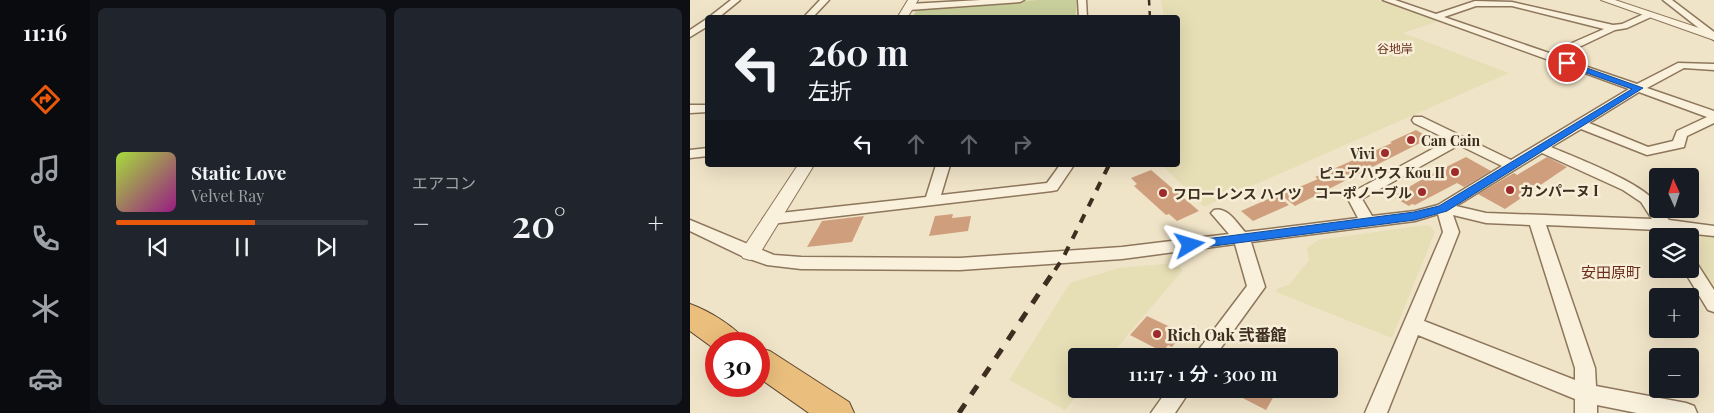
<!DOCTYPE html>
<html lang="ja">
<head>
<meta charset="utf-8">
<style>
	:root { --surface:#171b24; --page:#20242c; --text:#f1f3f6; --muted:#9ea1a6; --line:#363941; --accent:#ea580c }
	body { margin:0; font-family:"Playfair Display","Noto Sans JP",serif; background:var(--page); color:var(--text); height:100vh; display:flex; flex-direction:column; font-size:19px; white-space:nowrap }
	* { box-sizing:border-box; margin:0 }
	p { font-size:16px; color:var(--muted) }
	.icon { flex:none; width:28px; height:28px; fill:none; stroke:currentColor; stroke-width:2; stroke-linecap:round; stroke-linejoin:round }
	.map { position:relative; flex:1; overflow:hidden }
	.sheet { display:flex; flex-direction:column; gap:8px; padding:8px; background:#0d0f14; width:600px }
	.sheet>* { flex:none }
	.banner { position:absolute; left:15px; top:15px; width:475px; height:152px; border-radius:5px; box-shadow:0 5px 20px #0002; background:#171b24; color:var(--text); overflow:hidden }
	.needle { width:32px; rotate:357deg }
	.fabs { position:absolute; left:959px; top:168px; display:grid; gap:10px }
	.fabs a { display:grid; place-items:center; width:50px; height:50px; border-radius:5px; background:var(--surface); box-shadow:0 5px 20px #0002; font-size:25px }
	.speed { position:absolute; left:15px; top:332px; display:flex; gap:10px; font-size:25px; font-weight:700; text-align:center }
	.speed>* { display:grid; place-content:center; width:65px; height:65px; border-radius:50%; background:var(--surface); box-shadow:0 5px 20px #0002; line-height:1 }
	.speed .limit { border:8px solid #d22; background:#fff; color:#111 }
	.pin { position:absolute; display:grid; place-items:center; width:42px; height:42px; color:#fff; margin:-21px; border:2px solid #fff; border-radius:50%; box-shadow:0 1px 5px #0007 }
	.me { position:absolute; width:55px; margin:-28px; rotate:83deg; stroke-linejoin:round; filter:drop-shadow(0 0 4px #0008) }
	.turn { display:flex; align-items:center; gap:18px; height:105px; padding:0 20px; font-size:22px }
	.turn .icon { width:65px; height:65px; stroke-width:2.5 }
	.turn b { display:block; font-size:35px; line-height:42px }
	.lanes { display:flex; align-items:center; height:48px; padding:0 20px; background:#0003; justify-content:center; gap:25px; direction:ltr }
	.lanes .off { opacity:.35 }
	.big { font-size:38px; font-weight:600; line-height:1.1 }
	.sheet .card { flex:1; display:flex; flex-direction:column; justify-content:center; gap:8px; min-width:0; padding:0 18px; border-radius:8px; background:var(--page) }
	.song { display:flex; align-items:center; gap:15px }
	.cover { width:60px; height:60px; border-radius:8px; background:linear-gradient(135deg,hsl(80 70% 55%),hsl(310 70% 35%)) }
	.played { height:5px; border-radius:2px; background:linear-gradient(90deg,var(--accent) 55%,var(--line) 55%) }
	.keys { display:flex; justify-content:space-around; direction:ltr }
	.heat { display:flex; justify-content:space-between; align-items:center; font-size:28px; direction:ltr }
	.sheet .tiles { flex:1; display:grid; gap:8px; grid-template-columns:repeat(2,1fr) }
	.trip { position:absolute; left:378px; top:348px; width:270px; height:50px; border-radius:5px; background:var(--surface); box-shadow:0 5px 20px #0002; font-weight:600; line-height:50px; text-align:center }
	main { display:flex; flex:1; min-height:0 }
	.tabs { display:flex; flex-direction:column; width:90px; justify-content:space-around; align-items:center; background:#090b0e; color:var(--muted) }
	.tabs .icon { width:35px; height:35px }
	.tabs .selected { color:var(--accent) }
	.tabs b { font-size:22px; color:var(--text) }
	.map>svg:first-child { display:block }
	.farmland { fill:#e6deb5 }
	.green { fill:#c9cf9b }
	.building { fill:#cf9f7d }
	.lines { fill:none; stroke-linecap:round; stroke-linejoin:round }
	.minor-casing { stroke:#8d765c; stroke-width:3 }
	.tertiary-casing { stroke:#8d765c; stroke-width:2 }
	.trunk-casing { stroke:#5b4430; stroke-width:2 }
	.minor { fill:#faf1dc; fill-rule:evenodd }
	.tertiary { fill:#faf1dc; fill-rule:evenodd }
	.trunk { fill:#eabe7c; fill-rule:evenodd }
	.rail-far2 { stroke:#3d2e20; stroke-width:2.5; stroke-dasharray:5.5 5.5; stroke-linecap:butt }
	.rail-far1 { stroke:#3d2e20; stroke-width:4; stroke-dasharray:9 9; stroke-linecap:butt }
	.rail { stroke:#3d2e20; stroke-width:5; stroke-dasharray:11 11; stroke-linecap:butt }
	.route { fill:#1a73e8; stroke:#114b97 }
	.poi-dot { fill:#9e2a2b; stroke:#f7eed8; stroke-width:2 }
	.labels { text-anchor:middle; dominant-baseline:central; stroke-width:5; stroke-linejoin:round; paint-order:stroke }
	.far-neighbourhood-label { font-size:12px; fill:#6b2e1e; stroke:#f7eed8 }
	.poi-label { font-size:14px; font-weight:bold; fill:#3d2e20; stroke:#f7eed8; text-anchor:start }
	.neighbourhood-label { font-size:15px; fill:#6b2e1e; stroke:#f7eed8 }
	.near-poi-label { font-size:16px; font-weight:bold; fill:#3d2e20; stroke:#f7eed8; text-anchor:start }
</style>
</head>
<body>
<main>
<nav class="tabs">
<b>11:16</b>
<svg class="icon selected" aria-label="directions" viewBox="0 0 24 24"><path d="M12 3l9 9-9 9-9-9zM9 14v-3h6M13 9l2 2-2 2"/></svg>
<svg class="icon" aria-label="music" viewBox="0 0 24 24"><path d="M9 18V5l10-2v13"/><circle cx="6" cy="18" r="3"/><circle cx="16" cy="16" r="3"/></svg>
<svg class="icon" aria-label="phone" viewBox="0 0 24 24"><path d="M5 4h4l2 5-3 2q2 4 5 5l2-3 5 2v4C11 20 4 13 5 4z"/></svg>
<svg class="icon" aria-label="climate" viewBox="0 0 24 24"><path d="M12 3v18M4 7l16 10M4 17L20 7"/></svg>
<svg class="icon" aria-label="car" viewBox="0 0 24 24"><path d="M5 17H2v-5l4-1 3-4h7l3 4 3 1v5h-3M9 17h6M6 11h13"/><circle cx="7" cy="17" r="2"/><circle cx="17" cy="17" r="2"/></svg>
</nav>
<section class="sheet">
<div class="tiles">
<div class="card">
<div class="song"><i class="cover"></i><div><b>Static Love</b><p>Velvet Ray</p></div></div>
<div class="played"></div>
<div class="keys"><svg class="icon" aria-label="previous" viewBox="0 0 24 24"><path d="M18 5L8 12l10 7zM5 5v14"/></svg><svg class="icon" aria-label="pause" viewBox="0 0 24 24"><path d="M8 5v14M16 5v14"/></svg><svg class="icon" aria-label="next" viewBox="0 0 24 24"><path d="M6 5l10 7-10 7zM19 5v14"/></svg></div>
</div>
<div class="card"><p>エアコン</p>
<div class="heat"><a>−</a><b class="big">20°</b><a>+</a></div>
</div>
</div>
</section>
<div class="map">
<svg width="1024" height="413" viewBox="0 0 1024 413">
	<rect width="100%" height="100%" fill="#f0e4c8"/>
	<path class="farmland" d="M471,0H688L749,21L713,33L819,73L514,207L472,165H488V18L474,17Z
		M735,225L740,226L745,232L702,338L586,292L587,289L600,284L619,260L617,248L628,240Z
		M995,231L1024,235V286L1020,285L1000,254V236H990Z
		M485,263L493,270L420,356H386V389H393L375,410L319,380L380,283L429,268Z"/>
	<path class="green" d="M347,0H387L386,16L383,17L222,18L227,9L234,7Z"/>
	<path class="building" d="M726,130L740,138L605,206L591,195L628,179L625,177L702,143L700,142Z
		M776,157L801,171L774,187L767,183L725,205L722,204L719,206L705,198L709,196L707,194L736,177Z
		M857,157L877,167L815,209L788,194L824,173L827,175Z
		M461,170L509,211L487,221L479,214L476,215L444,186L447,184L441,178Z
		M587,195L599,205L563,221L551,211Z
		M263,214L262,218L281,216L278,231L239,236L245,216Z
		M174,216L162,242L117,247L132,221Z
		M457,316L493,333L482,347L478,345L473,352L440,335Z
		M535,389H588L576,410Z"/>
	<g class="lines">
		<g class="minor-casing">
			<path id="minor" d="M41,0H50L28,18H18Z
				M130,0H139L122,18H113Z
				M291,0H334L330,2L219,10L215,7L219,4Z
				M388,0H396L397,18H389Z
				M693,0H705L746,14L785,1L822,2L923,25L932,24L958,12L961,13V17L937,28L925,30L868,57L947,84L988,63L1024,64V70L994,68L957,88L1024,111V123L997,136L994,147L957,155L891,129L861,147C881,156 968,188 968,209H970L979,220L1024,226V236L986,232L984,235L978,236L972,235L969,230L856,225L905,368L906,386L996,403L1004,406L1007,413H947L907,405V413H885V399L728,335L697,413H675L753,232L748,214L725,221L561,242L575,287L525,356H504L557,286L545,244L432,259L270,270L111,269L77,265L54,257L0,231V220L84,255L111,257L270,258L432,247L539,234L521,213L524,210C537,206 547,223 555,232L668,218L657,197L659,194L759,140L724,123L722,120L724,117H732L821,160L939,89ZM786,6H822L914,29L859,53L754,17ZM949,92L1017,117L987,131L983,141L958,147L899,123ZM769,145L812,166L748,205L725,211L682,216L672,199ZM852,153L933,190L951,202L962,219L796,213L766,206ZM763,215L796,223L840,225L885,368V380L734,321L769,232Z
				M973,0H982L1024,32V40Z
				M18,18V26L0,37V30Z
				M0,105H18V112L0,113Z
				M18,148V156L0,158V150Z
				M246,165H260L251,195L357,183L370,165H384L367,190L362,191L81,224L76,223L73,219L76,215L81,214L236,197Z
				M1000,260L1006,262L1024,290V312L1018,310L993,269H1000Z
				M478,389H501L485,413H461Z"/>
		</g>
		<g class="tertiary-casing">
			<path id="tertiary" d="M218,0H228L217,18H207Z
				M911,0H925L1024,33V40Z
				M108,165H124L67,258L60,260L53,258L50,253Z"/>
		</g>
		<g class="trunk-casing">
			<path id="trunk" d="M0,304C17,310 49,328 57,344H26V350L0,331Z
				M69,348L80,351L159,402L164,413H119L69,378Z"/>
		</g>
		<use href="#minor" class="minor"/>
		<use href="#tertiary" class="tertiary"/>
		<use href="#trunk" class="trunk"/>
		<path class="rail-far2" d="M459,0L460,18"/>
		<path class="rail-far1" d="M365,270L373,258L419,165"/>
		<path class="rail" d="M269,413L366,268"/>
	</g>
	<path class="route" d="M874,62H880L953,88L757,211L725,220L500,249L494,245L500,241L724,212L749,206L942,89L874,65Z"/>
	<g class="poi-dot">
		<circle cx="721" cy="140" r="5"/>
		<circle cx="695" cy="153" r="5"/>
		<circle cx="765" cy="172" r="5"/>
		<circle cx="820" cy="190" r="5"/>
		<circle cx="732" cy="192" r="5"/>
		<circle cx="473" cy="193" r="5"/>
		<circle cx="467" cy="334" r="5"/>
	</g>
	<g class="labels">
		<g class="far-neighbourhood-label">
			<text x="705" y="48">谷地岸</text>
		</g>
		<g class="poi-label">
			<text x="731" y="140">Can Cain</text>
			<text x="685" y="153" text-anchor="end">Vivi</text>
			<text x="755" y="172" text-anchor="end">ピュアハウス Kou II</text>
			<text x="830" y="190">カンパーヌ I</text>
			<text x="722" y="192" text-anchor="end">コーポノーブル</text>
			<text x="483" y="193">フローレンス ハイツ</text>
		</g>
		<g class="neighbourhood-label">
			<text x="921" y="272">安田原町</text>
		</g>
		<g class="near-poi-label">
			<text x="477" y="334">Rich Oak 弐番館</text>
		</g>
	</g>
</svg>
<div class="fabs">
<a><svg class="needle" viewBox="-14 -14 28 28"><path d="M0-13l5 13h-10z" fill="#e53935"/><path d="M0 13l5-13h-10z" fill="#9ea1a6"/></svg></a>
<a><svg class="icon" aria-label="layers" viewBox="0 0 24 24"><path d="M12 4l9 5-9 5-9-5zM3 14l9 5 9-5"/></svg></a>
<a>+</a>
<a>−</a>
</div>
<div class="speed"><div class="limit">30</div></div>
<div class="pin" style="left:877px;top:63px;background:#d93025"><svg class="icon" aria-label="arrive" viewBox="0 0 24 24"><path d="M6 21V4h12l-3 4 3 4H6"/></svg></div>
<svg class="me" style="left:500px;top:245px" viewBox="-20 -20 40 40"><path d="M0-17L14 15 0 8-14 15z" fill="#1a73e8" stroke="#fff" stroke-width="4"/></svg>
<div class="trip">11:17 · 1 分 · 300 m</div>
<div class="banner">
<div class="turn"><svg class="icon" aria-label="left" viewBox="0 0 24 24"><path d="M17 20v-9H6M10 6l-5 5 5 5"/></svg><div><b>260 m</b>左折</div></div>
<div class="lanes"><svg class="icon" aria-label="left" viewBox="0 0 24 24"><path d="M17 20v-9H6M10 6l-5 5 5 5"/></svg><svg class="icon off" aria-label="ahead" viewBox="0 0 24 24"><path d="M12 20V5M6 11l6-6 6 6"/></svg><svg class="icon off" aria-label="ahead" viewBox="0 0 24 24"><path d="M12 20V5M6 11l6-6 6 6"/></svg><svg class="icon off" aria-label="right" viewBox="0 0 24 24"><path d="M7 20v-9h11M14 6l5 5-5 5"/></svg></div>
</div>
</div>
</main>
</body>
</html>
